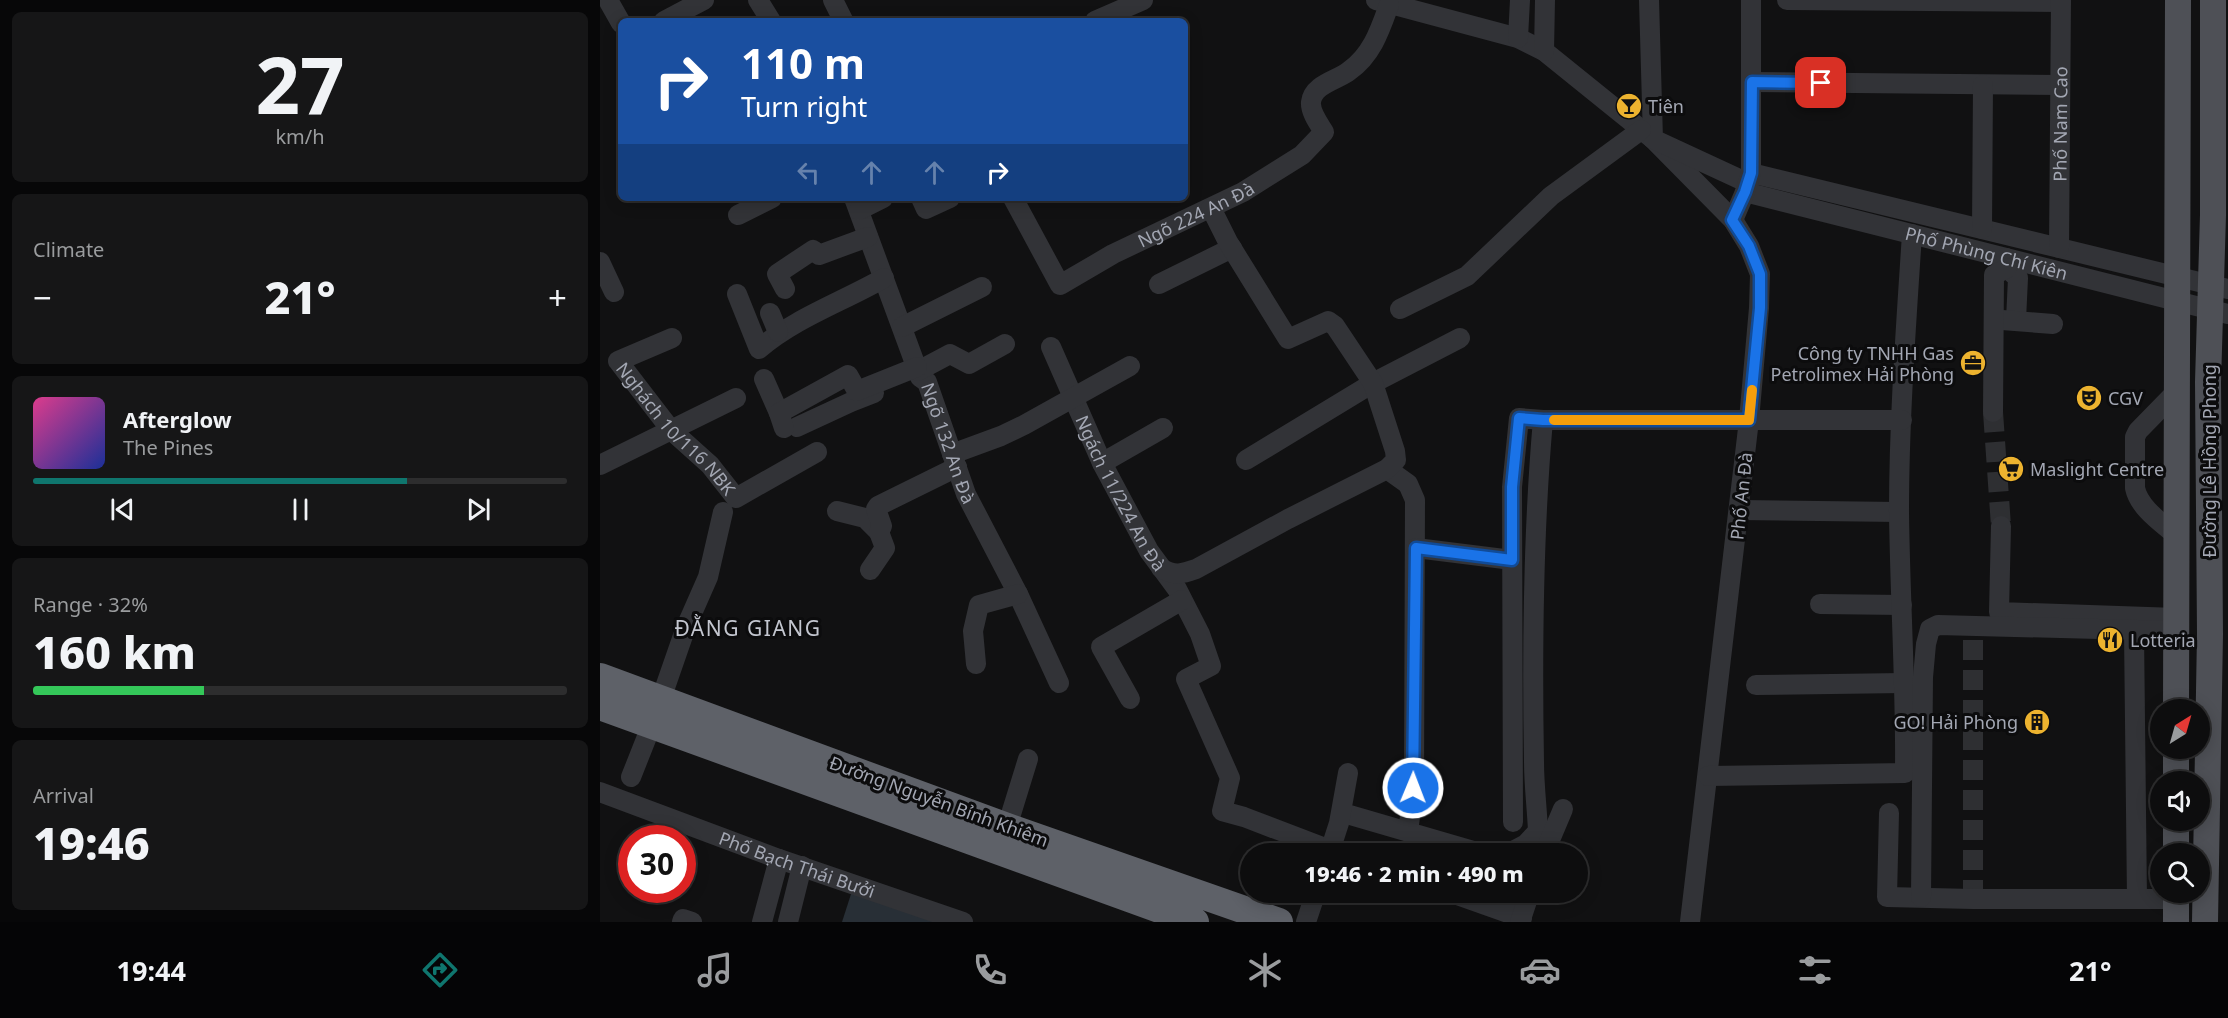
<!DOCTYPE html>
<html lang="en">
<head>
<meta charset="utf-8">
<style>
	:root { --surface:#0d0d0e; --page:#161617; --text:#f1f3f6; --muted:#9a9c9e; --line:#2d2d2e; --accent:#0f766e }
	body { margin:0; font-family:"Noto Sans",sans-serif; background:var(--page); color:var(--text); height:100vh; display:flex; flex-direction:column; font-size:22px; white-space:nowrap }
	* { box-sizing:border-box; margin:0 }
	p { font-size:20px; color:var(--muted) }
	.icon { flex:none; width:33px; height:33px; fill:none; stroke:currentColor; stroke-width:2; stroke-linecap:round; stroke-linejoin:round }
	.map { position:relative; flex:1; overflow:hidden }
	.details { display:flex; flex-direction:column; gap:12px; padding:12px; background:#070708; width:600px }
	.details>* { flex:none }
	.guide { position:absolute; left:18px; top:18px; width:570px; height:183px; border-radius:9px; box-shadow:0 3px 15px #0003,0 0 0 2px var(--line); background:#1a4fa0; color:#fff; overflow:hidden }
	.needle { width:39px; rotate:37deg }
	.buttons { position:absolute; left:1550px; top:699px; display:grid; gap:12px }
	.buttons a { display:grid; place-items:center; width:60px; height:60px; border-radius:50%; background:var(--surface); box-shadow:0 3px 15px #0003,0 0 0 2px var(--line); font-size:30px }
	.speed { position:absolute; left:18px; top:825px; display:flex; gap:12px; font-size:30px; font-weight:700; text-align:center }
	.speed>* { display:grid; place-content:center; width:78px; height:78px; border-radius:50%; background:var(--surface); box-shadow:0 3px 15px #0003,0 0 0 2px var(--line); line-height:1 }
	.speed .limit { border:9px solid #d22; background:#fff; color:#111 }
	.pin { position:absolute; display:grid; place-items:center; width:51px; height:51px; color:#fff; margin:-26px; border-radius:12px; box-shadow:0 3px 9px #0006 }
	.me { position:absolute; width:66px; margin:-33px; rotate:1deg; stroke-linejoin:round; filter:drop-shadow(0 0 4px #0008) }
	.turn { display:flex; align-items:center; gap:21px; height:126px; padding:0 24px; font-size:27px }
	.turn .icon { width:78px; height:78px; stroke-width:2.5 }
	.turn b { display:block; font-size:42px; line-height:51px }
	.lanes { display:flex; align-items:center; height:57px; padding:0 24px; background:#0003; justify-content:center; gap:30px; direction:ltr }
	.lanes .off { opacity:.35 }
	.big { font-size:45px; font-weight:800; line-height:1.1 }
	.details .widget { flex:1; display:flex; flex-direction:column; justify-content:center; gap:9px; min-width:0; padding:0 21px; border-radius:9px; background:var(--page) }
	.details .dial { align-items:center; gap:0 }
	.dial b { font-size:78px; line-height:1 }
	.song { display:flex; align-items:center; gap:18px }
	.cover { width:72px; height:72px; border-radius:9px; background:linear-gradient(135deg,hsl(330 70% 55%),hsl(230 70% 35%)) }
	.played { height:6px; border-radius:3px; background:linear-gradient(90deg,var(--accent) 70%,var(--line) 70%) }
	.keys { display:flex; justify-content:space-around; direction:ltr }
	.heat { display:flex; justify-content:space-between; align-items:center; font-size:33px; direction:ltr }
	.charge { height:9px; border-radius:4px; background:linear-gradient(90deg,#34c759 32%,var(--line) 0) }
	.trip { position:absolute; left:640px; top:843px; width:348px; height:60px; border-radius:30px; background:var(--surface); box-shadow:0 3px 15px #0003,0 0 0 2px var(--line); font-weight:800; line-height:60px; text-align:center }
	.tab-bar { display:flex; height:96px; justify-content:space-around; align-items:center; background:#050506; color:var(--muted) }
	.tab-bar .icon { width:42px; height:42px }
	.tab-bar .current { color:var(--accent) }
	.tab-bar b { font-size:27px; color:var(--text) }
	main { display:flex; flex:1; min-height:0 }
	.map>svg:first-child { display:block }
	.water { fill:#282f36 }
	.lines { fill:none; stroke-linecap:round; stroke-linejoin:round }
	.minor-tunnel { stroke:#2e2f32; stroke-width:20; stroke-dasharray:20 10; stroke-linecap:butt }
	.minor { stroke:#323337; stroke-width:20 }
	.major { stroke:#4e5056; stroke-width:26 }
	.highway { stroke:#5e6168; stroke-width:28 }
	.route-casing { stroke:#114b97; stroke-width:15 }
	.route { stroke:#1a73e8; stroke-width:10 }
	.slow { stroke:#f59e0b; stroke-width:10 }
	.labels { text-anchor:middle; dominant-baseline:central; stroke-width:6; stroke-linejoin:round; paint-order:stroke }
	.poi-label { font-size:18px; fill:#a3a7b3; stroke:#0c0c0d; text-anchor:start }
	.street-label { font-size:18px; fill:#a3a7b3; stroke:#0c0c0d }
	.quarter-label { font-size:21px; letter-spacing:1.5px; fill:#c3c6cf; stroke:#0c0c0d }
</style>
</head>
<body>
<main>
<section class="details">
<div class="widget dial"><b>27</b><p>km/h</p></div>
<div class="widget"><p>Climate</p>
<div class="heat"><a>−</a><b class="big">21°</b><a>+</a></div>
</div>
<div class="widget">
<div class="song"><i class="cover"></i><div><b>Afterglow</b><p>The Pines</p></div></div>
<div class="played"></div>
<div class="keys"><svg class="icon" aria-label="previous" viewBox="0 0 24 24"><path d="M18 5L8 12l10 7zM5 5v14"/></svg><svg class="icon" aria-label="pause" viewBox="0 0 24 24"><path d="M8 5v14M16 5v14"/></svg><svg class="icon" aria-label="next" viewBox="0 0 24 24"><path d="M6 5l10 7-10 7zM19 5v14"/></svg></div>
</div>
<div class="widget"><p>Range · 32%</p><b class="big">160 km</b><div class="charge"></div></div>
<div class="widget"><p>Arrival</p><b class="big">19:46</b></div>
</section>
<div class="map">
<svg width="1628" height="922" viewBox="0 0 1628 922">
	<rect width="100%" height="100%" fill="#111112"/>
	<path class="water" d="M252,891L342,922H242Z"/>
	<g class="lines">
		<path class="minor-tunnel" d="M1393,412L1401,526
			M1373,640V889"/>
		<g class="minor">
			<path d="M8,0L21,23"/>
			<path d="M158,0L171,21"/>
			<path d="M233,0L243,20"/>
			<path d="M776,0L918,38L944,51L1053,139L1133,220L1149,246L1160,274L1159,308L1149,420L1090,922"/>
			<path d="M1049,0L1053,139L1148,183"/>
			<path d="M1187,0L1461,2"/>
			<path d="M64,21L104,0"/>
			<path d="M495,21L543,0"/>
			<path d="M918,38L920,0"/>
			<path d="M944,51L945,0"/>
			<path d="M1152,82L1460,85"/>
			<path d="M1151,173L1628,289"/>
			<path id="s1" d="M1145,192L1628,314"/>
			<path id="s2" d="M254,198L320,377L327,382L366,494L418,594L459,683"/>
			<path d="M321,198L326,209L350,198"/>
			<path id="s3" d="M413,198L460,285L513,254L643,192L702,155L724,132C719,124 710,112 711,102C713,84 738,80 749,71C772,55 780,30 789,5"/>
			<path d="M259,210L283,198"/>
			<path d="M138,215L172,198"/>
			<path d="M1133,220L1145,192L1151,173V0"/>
			<path d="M1382,229L1383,85"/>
			<path id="s4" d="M1459,248L1461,0"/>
			<path d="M1406,258L1407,268L1418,278L1416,320"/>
			<path d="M0,262L14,292"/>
			<path d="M559,284L632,248"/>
			<path d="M185,289L177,274L213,250L219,255L268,237"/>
			<path d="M137,294L159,349C195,318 242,302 284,278"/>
			<path d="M800,309L867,276L951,196L1041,130"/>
			<path d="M170,313L178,332"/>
			<path d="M1402,320L1453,324"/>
			<path d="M302,327L382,287"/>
			<path id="s5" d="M72,338L18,361L71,430L110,465L136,498L217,452"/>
			<path id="s6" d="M451,347L502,463L549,551L577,589L600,634L611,666L586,679L630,778L622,811L644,817L741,854"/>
			<path d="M318,371L350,354L369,364L405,344"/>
			<path d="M164,379L179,413"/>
			<path d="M1393,412L1394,275L1407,268"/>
			<path d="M197,427L251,402L274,393"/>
			<path d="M184,428L179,413L248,375L257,391L317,367"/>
			<path d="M352,454L401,436L424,425L530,366"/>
			<path d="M646,460L773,383L860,338"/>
			<path d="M502,463L563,428"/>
			<path d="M0,465L136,398"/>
			<path d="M787,469L808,484L815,500L814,788L808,831"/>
			<path d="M1139,510L1299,512"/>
			<path d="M237,511L265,518L279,532"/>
			<path d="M1401,526L1399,612L1577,618"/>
			<path d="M1577,536C1562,523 1539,508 1535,488V437L1538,431L1578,390"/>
			<path d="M816,548L912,560"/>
			<path d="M561,568C574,576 582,574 596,569L688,519L787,469L796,460L795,451L773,383L735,326L728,321L688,339L628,242L611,208"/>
			<path d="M270,570L285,548L279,532L282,526L276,509L278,506L357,467"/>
			<path d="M1220,604L1302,605"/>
			<path d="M1534,632L1537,899"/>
			<path d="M376,664L373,631L379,605L418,594"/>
			<path d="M1156,685L1304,683"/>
			<path d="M61,699L86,627L108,577L123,512"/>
			<path d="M530,699L501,647L582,600"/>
			<path d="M1108,776L1305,773C1306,686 1300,599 1299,512C1299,420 1306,326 1312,234"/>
			<path d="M31,777L52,724"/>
			<path id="s7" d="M0,792L179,859L363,922"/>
			<path d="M1289,813L1287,897L1373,899H1576"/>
			<path d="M750,815L884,854"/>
			<path d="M913,822L912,487L919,418L943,420H1302"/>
			<path d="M407,827L428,759"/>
			<path d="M729,854L739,823L748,773"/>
			<path d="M907,854L926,844L938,831C937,808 934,785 934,762C932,649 933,532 943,420"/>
			<path d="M944,854L963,809"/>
			<path d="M849,892L922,918"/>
			<path d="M1321,897L1323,677L1326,644L1330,629L1338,625L1576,631"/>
			<path d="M82,922L83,919L92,922"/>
			<path d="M162,922L179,859"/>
			<path d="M188,922L202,866"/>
			<path d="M706,922L716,892"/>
			<path d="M920,922L930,892"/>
		</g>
		<path class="major" d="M1576,710L1578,0
			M1576,782V748
			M1576,854V820
			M1576,922V892
			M1605,922L1610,634L1608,382L1613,215V0"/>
		<path class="highway" d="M0,677L407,827L679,922
			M0,706L595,922"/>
	</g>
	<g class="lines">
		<g class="route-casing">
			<path id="route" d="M813,788L816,548L912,560V487L919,418L943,420H1149L1160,308V274L1149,246L1132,220L1145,192L1151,173L1152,82L1221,83"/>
		</g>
		<use href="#route" class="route"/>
		<path class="slow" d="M954,420H1149L1152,390"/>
	</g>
	<defs>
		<g id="bar-disc" transform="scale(1.35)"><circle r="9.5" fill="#edb32f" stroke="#0c0c0d"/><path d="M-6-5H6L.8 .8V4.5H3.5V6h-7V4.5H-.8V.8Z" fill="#111"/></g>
		<g id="office-disc" transform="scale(1.35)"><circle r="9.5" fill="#edb32f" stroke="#0c0c0d"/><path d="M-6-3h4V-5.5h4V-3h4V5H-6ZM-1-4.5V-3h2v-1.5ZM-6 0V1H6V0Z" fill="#111"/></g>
		<g id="theatre-disc" transform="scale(1.35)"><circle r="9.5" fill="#edb32f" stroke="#0c0c0d"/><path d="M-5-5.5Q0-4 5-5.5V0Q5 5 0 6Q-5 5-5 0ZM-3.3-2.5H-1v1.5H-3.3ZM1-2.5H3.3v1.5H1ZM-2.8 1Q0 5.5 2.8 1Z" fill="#111"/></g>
		<g id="supermarket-disc" transform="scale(1.35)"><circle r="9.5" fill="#edb32f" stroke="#0c0c0d"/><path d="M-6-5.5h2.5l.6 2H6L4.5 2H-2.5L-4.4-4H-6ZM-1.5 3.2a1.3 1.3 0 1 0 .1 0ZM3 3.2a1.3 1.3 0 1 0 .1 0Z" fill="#111"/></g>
		<g id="restaurant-disc" transform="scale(1.35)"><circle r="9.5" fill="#edb32f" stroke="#0c0c0d"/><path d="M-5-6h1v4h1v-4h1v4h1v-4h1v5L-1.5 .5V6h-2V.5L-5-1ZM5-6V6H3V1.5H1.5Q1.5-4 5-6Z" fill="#111"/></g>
		<g id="building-disc" transform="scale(1.35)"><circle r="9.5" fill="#edb32f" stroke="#0c0c0d"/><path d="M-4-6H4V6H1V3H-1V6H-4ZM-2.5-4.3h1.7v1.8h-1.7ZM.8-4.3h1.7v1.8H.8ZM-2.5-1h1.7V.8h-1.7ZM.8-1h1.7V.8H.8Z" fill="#111"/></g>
	</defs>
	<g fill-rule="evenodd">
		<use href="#bar-disc" x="1029" y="106"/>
		<use href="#office-disc" x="1373" y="363"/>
		<use href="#theatre-disc" x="1489" y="398"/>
		<use href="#supermarket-disc" x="1411" y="469"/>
		<use href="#restaurant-disc" x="1510" y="640"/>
		<use href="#building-disc" x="1437" y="722"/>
	</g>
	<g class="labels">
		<g class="poi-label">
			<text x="1048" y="106">Tiên</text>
			<text x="1354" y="353" text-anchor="end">Công ty TNHH Gas<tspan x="1354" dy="21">Petrolimex Hải Phòng</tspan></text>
			<text x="1508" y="398">CGV</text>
			<text x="1430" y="469">Maslight Centre</text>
			<text x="1530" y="640">Lotteria</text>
			<text x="1418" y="722" text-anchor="end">GO! Hải Phòng</text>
		</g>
		<g class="street-label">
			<text stroke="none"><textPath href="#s4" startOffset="124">Phố Nam Cao</textPath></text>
			<text stroke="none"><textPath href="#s3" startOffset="252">Ngõ 224 An Đà</textPath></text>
			<text stroke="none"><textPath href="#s1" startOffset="249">Phố Phùng Chí Kiên</textPath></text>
			<text stroke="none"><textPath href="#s5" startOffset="148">Nghách 10/116 NBK</textPath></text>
			<text stroke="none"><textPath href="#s2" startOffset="264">Ngõ 132 An Đà</textPath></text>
			<text transform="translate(1609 461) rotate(-90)">Đường Lê Hồng Phong</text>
			<text stroke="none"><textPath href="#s6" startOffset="162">Ngách 11/224 An Đà</textPath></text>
			<text transform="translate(1141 496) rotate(-84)">Phố An Đà</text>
			<text transform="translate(339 801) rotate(20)">Đường Nguyễn Bỉnh Khiêm</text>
			<text stroke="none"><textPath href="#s7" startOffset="210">Phố Bạch Thái Bưởi</textPath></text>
		</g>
		<g class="quarter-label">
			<text x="148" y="628">ĐẰNG GIANG</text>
		</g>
	</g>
</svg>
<div class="buttons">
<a><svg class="needle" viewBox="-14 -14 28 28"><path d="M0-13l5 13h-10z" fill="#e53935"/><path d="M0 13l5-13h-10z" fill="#9a9c9e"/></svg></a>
<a><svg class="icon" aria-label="sound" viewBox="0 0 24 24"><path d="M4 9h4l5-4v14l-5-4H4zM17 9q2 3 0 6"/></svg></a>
<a><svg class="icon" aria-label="search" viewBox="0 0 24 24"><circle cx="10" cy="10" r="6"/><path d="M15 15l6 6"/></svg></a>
</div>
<div class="speed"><div class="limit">30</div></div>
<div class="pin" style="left:1221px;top:83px;background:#d93025"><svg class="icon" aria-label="arrive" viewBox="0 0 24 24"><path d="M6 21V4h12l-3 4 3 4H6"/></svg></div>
<svg class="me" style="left:813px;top:788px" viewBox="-20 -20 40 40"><circle r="17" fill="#1a73e8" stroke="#fff" stroke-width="3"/><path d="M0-11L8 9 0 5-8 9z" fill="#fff"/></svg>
<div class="trip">19:46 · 2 min · 490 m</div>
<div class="guide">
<div class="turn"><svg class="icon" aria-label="right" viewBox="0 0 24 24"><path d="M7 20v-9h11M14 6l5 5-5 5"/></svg><div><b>110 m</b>Turn right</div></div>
<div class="lanes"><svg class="icon off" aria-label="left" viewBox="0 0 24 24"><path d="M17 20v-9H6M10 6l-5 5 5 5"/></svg><svg class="icon off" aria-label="ahead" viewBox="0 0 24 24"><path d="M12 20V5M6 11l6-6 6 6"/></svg><svg class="icon off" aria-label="ahead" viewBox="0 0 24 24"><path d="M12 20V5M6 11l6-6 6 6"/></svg><svg class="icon" aria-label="right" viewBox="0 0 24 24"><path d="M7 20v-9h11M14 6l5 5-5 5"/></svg></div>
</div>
</div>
</main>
<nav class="tab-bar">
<b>19:44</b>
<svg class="icon current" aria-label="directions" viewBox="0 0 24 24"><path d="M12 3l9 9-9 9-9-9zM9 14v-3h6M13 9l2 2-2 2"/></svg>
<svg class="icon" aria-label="music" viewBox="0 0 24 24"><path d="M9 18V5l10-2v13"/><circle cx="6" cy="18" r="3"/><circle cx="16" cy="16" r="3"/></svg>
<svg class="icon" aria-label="phone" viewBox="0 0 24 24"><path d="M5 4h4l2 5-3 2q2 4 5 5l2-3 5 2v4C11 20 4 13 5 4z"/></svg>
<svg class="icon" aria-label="climate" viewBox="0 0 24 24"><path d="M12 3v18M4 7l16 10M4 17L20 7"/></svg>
<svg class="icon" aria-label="car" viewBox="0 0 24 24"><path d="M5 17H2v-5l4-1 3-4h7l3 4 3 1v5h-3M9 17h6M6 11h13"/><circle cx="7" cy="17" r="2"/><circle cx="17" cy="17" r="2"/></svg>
<svg class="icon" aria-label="filters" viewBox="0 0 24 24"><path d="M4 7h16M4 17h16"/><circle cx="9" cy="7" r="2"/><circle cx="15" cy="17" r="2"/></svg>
<b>21°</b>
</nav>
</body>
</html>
